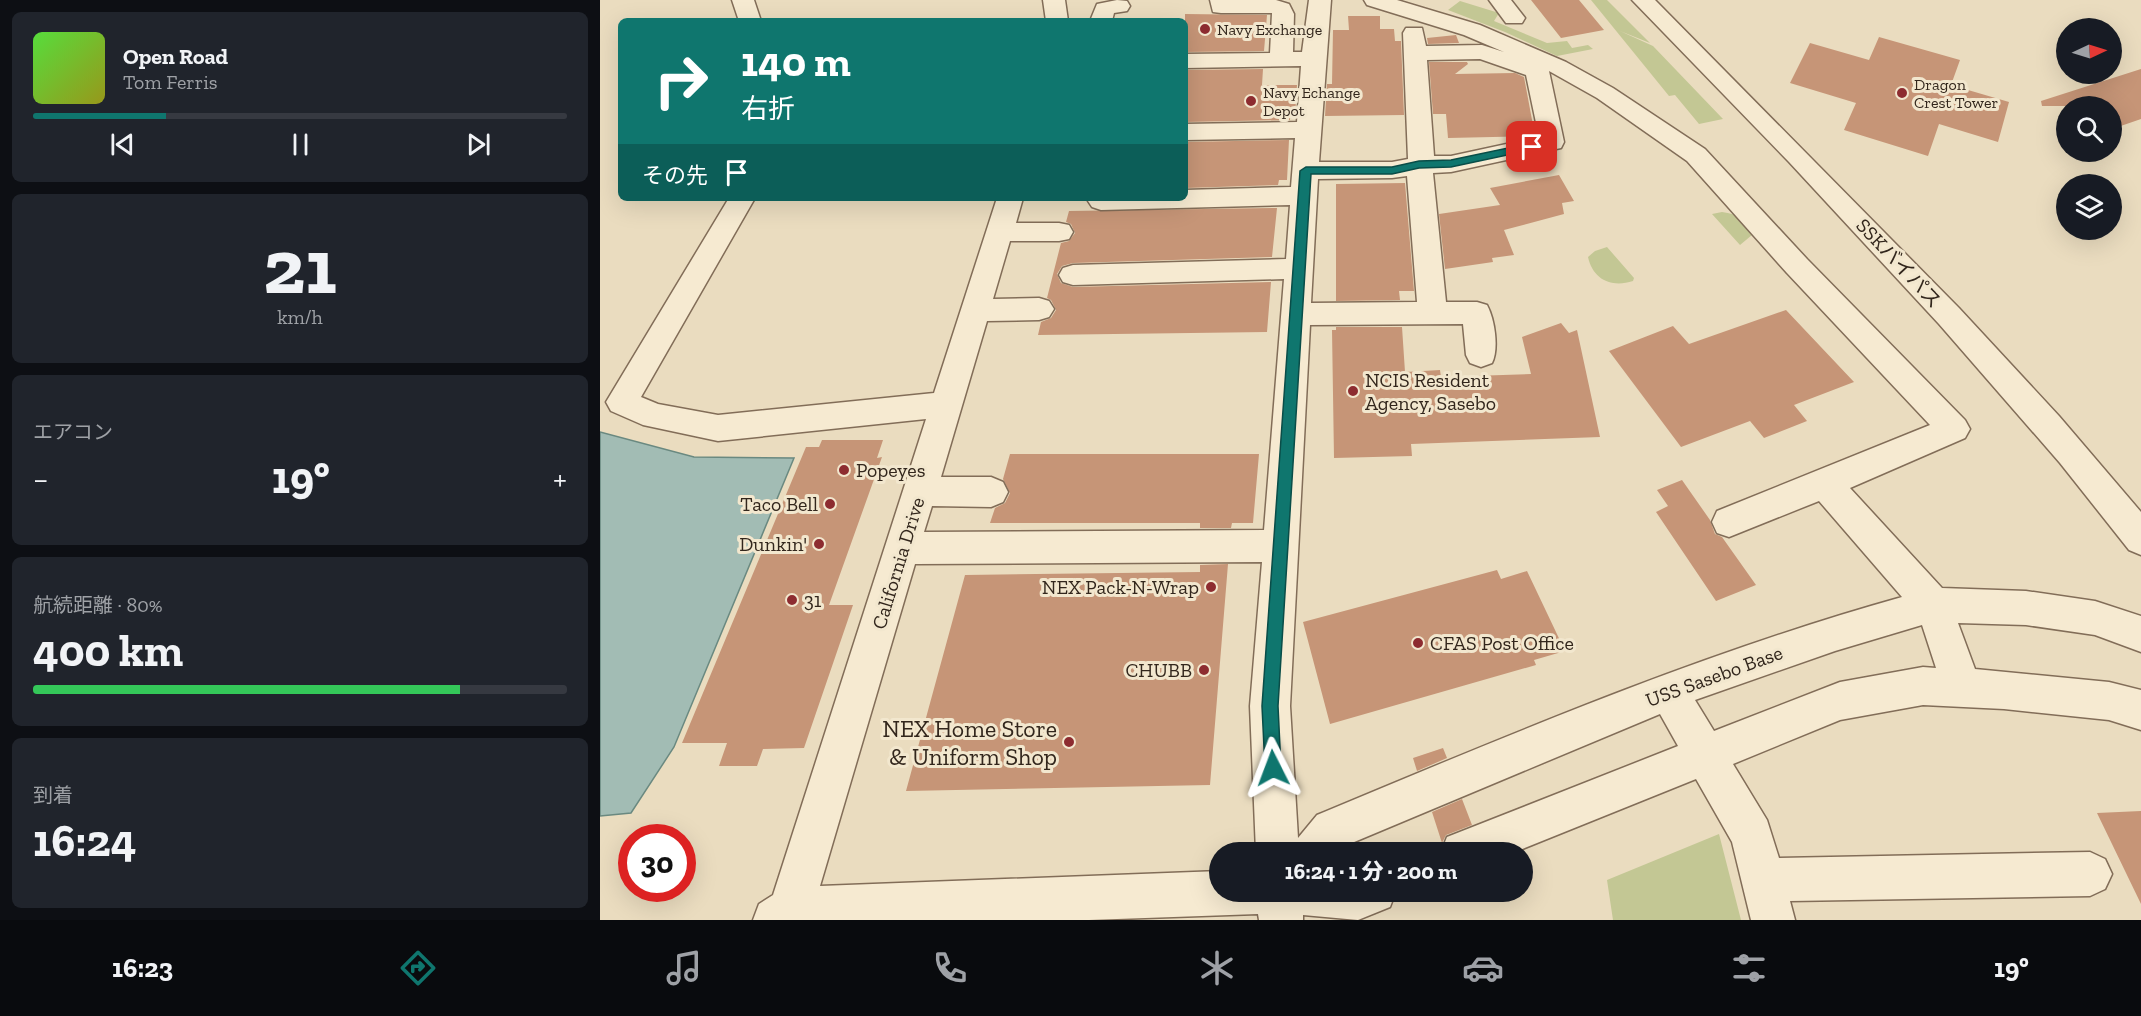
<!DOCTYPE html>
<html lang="ja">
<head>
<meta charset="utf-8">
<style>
	:root { --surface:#171b24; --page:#20242c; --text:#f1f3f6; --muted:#9ea1a6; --line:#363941; --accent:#0f766e }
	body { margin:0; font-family:"Zilla Slab","Noto Sans JP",serif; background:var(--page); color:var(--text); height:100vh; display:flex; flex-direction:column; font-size:22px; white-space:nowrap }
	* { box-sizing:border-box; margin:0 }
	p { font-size:20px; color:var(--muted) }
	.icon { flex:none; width:33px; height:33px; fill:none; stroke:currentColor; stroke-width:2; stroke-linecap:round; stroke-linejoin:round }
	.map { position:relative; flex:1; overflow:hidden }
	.sheet { display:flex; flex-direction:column; gap:12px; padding:12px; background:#0d0f14; width:600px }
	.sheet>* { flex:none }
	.top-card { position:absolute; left:18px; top:18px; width:570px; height:183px; border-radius:9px; box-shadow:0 6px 24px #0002; background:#0f766e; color:#fff; overflow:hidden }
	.needle { width:39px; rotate:86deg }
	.buttons { position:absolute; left:1456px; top:18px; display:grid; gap:12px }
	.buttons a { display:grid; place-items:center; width:66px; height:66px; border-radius:50%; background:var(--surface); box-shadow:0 6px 24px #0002; font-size:30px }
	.speed { position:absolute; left:18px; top:824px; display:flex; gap:12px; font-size:30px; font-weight:700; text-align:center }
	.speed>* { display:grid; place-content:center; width:78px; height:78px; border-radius:50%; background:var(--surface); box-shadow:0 6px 24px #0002; line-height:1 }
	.speed .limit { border:9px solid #d22; background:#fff; color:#111 }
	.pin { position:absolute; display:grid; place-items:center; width:51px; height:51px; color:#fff; margin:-26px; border-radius:12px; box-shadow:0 3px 9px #0006 }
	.me { position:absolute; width:66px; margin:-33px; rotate:357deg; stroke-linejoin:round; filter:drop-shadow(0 0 4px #0008) }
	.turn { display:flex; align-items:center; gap:21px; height:126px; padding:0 24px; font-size:27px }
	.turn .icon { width:78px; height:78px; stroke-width:2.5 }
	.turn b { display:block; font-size:42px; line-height:51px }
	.then { display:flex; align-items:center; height:57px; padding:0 24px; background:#0003; gap:12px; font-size:22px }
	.big { font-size:45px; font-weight:800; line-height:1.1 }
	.sheet .widget { flex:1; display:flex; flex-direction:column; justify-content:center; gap:9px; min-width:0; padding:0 21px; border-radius:9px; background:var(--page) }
	.sheet .dial { align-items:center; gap:0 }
	.dial b { font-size:78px; line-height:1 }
	.song { display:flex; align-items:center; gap:18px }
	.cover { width:72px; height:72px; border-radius:9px; background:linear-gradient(135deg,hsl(110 70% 55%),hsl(60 70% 35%)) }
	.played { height:6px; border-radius:3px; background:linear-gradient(90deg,var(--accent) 25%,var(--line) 25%) }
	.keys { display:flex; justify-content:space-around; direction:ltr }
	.heat { display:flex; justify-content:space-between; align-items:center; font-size:33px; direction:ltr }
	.charge { height:9px; border-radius:4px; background:linear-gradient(90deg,#34c759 80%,var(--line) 0) }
	.trip { position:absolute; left:609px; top:842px; width:324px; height:60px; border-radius:30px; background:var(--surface); box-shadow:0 6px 24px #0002; font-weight:800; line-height:60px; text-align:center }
	.tab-bar { display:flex; height:96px; justify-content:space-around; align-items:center; background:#090b0e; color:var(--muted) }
	.tab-bar .icon { width:42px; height:42px }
	.tab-bar .selected { color:var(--accent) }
	.tab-bar b { font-size:27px; color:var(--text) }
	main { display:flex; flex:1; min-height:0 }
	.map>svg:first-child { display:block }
	.green { fill:#c3c794 }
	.water { fill:#a2bcb4; stroke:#6a8980; stroke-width:1.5 }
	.building { fill:#c69577 }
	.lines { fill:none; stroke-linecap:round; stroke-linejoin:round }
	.minor-casing { stroke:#826d58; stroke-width:3 }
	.minor { fill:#f6ead1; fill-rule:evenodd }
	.route { fill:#0f766e; stroke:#0a4d48; stroke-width:1.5 }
	.poi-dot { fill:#8d2c30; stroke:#f2e7ce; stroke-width:2 }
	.labels { text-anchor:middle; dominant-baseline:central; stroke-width:6; stroke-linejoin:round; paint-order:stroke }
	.far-poi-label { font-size:16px; fill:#32261c; stroke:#f2e7ce; text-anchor:start }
	.street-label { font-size:20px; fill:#32261c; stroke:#f2e7ce }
	.poi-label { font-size:20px; fill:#32261c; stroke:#f2e7ce; text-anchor:start }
	.near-poi-label { font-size:24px; fill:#32261c; stroke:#f2e7ce; text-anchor:end }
</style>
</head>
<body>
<main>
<section class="sheet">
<div class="widget">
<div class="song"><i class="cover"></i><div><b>Open Road</b><p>Tom Ferris</p></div></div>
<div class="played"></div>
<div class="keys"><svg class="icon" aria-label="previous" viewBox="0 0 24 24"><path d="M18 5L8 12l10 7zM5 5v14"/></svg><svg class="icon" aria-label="pause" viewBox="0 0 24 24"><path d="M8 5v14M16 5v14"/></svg><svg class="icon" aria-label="next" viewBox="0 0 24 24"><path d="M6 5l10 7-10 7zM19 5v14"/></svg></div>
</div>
<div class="widget dial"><b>21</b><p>km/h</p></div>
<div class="widget"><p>エアコン</p>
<div class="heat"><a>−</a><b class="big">19°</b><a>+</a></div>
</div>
<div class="widget"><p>航続距離 · 80%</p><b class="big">400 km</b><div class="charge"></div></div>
<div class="widget"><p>到着</p><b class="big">16:24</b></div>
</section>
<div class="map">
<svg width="1541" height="920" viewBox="0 0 1541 920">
	<rect width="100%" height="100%" fill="#eadcbf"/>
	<path class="green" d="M991,0H1007L1050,43L1020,31L1053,46L1123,119L1099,124L1075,95L1069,96Z
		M860,1L899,13L894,21L947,43L967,41L972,48L988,45L993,49L957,56L905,32L848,10Z
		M1122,212C1138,214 1147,220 1152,235L1140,245L1112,214Z
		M1007,247L1034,278L1033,281C1012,288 993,280 988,257L995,251Z
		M1119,834L1141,920H1013L1007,880Z"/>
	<path class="water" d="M0,432L94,457L194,458L74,747L31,813L0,816Z"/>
	<path class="building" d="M931,0H979L1004,30L961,38Z
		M585,14L667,15L664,51L585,52Z
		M748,16H780V29H794L795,41H801L804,115L725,116L727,84H732L733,30H749Z
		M856,35L859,43L828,44L827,38Z
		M1279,37L1360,60L1351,85L1409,102L1398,142L1339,124L1328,156L1244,130L1256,103L1190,83L1210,43L1269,60Z
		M829,62H867L868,64L855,74L915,73L924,77L935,136L848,138L846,114H833Z
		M663,69L662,85H697L695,116H690V120L585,122V70Z
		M1541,69V119L1512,129V106H1442L1441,101Z
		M689,140L687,180H679L678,185L585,188V142Z
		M959,175L974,201L962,203L964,214L904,230L914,255L892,258L893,262L845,269L839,214L900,205L890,188Z
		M805,183L814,291H799L800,300L736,301V184Z
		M677,208L672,257L473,263L462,266L457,274L461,283L473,287L671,282L667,332L438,335L441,322L451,318L456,310L451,300L447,298L461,243L469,241L475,233L471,224L466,222L469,211Z
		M1186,310L1254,382L1194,405L1207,421L1164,438L1150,421L1081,447L1009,351L1073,326L1089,344Z
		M961,323L969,333L977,330L1000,437L811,444L812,456L734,458L732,330H736V327H802L805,372L840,370L841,377L931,374L922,337Z
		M222,440H283L277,458L282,457L229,605H253L204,748L163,749L157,766H119L127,743H82L206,447H219Z
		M410,454H659L653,523H632L631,528H600V523H390L395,508L405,503L410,493L403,479Z
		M1082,480L1110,520L1115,534L1122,537L1156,585L1116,601L1056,512L1068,506L1057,490Z
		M628,564L610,785L306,791L365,575L600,572V565Z
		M897,570L901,579L927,571L965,651L934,660L936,665L730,724L703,622Z
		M843,748L847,758L817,771L813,758Z
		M862,799L872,825L846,835L842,843L832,812Z
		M1541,811V904L1497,813Z"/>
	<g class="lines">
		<g class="minor-casing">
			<path id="minor" d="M132,0H154L161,21H139Z
				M443,0H465L468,21H446Z
				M517,0L527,1L530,6L527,11L514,13L512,21H490L497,4Z
				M610,0H676L689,4L694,14L693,52H702L709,0H731L719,162H792L808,159L803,33L806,28H822L826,46L882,45L904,52L864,35L767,5L764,0H797L880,25L966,62L1013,88L1105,149L1207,259L1365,420L1370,429L1365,438L1250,488L1342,588L1426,591L1495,601L1541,616V652L1495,635L1426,625L1358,623L1375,669L1509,682L1541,690V730L1509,720L1404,709L1323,705L1240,720L1133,764L1167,820L1179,858L1490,852L1505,859L1512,874L1505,889L1490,896L1190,901L1195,920H1151L1132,842L1096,779L915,852H841L847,837L1078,746L1060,714L747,845L741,852H656L650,706L662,562L315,564L220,886L620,871V891H796L790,907L758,920L703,915V920H659L658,914L489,920H153L159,904L173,895L326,419L118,441L43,425L11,411L6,402L129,198H155L41,397L58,404L118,415L334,393L397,198H423L416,223H459L469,225L473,232L469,239L459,241H410L393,299L439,298L449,301L454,309L449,317L439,320L387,321L341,477H391L403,482L408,492L403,502L391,507L332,506L324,532L664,530L684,279L473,285L463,282L459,275L463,268L473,265L686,259L690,205L501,210L492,207L488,201L490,198H585V190L691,187L695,138L585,140V124L697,122L701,66L585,68V54L670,53L672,13H621L613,12ZM880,59L926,75L939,137L851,156H834L827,60ZM949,71L997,98L1087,161L1187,273L1330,425L1117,511L1112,522L1117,533L1129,537L1219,501L1302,597C1101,653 909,735 717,815L698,838L690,706L710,325L863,324L866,355L870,363L881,367L892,363C899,349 895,320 887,305L877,302H846L833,173L851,172L961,148L964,142ZM807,176L817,302L711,303L718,179L792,178ZM1322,625L1336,668L1323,667L1240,682L1114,731L1095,700L1235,651Z
				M889,0H911L925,18L922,23H906Z
				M1032,0H1055L1359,308L1459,416L1541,512V555L1529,550L1460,463L1339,324L1189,162Z"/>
		</g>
		<use href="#minor" class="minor"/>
	</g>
	<path class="route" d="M932,143L937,147L935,149L851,167L819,168L792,174H711L678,706L681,768L679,774L673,777L667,774L665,768L662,706L700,171L706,167H792L819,161L851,160Z"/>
	<g class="poi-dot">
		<circle cx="605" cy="29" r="6"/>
		<circle cx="1302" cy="93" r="6"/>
		<circle cx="651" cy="101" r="6"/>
		<circle cx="753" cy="391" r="6"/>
		<circle cx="244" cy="470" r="6"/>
		<circle cx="230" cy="504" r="6"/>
		<circle cx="219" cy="544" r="6"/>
		<circle cx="611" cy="587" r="6"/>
		<circle cx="192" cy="600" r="6"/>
		<circle cx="818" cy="643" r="6"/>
		<circle cx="604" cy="670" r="6"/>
		<circle cx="469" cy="742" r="6"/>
	</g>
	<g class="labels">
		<g class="far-poi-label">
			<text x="617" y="29">Navy Exchange</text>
			<text x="1314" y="84">Dragon<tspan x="1314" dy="18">Crest Tower</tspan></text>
			<text x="663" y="92">Navy Echange<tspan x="663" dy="18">Depot</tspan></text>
		</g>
		<g class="street-label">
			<text transform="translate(1299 263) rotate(47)">SSKバイパス</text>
			<text transform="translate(298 563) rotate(-73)">California Drive</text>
			<text transform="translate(1114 676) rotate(-20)">USS Sasebo Base</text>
		</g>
		<g class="poi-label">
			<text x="765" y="380">NCIS Resident<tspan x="765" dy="23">Agency, Sasebo</tspan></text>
			<text x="256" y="470">Popeyes</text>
			<text x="218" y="504" text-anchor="end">Taco Bell</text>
			<text x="207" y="544" text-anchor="end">Dunkin'</text>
			<text x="599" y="587" text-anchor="end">NEX Pack-N-Wrap</text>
			<text x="204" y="600">31</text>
			<text x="830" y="643">CFAS Post Office</text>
			<text x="592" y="670" text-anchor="end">CHUBB</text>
		</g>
		<g class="near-poi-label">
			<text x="457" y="728">NEX Home Store<tspan x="457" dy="28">&amp; Uniform Shop</tspan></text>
		</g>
	</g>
</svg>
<div class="buttons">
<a><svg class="needle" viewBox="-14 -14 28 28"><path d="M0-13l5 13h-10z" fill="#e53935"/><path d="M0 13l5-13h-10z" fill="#9ea1a6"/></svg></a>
<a><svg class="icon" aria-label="search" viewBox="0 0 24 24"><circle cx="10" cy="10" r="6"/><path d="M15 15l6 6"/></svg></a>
<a><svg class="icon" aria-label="layers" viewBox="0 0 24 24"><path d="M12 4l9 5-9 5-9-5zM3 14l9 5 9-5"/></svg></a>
</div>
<div class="speed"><div class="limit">30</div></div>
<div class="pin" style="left:932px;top:147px;background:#d93025"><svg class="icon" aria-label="arrive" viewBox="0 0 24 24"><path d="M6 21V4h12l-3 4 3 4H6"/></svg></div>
<svg class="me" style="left:673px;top:768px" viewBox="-20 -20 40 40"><path d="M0-17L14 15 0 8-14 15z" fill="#0f766e" stroke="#fff" stroke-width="4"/></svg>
<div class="trip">16:24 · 1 分 · 200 m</div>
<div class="top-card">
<div class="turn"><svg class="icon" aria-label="right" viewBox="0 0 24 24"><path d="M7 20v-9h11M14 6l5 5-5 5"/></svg><div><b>140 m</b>右折</div></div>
<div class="then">その先<svg class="icon" aria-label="arrive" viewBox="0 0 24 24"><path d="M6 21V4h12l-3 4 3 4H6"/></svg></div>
</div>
</div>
</main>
<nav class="tab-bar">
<b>16:23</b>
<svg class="icon selected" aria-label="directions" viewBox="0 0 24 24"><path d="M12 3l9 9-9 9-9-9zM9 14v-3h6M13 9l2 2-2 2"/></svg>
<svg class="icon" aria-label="music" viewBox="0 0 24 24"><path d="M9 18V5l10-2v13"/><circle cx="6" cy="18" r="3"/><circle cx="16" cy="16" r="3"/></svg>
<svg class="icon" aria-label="phone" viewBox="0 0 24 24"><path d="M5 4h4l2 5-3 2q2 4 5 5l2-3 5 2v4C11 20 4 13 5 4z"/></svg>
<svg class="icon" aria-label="climate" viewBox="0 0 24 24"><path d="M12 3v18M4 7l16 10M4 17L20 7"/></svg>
<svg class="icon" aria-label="car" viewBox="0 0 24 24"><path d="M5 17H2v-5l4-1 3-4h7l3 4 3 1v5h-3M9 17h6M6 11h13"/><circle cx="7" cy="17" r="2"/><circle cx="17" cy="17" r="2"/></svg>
<svg class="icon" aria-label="filters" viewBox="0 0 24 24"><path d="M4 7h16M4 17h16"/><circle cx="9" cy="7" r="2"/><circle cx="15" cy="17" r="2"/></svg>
<b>19°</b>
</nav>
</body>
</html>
